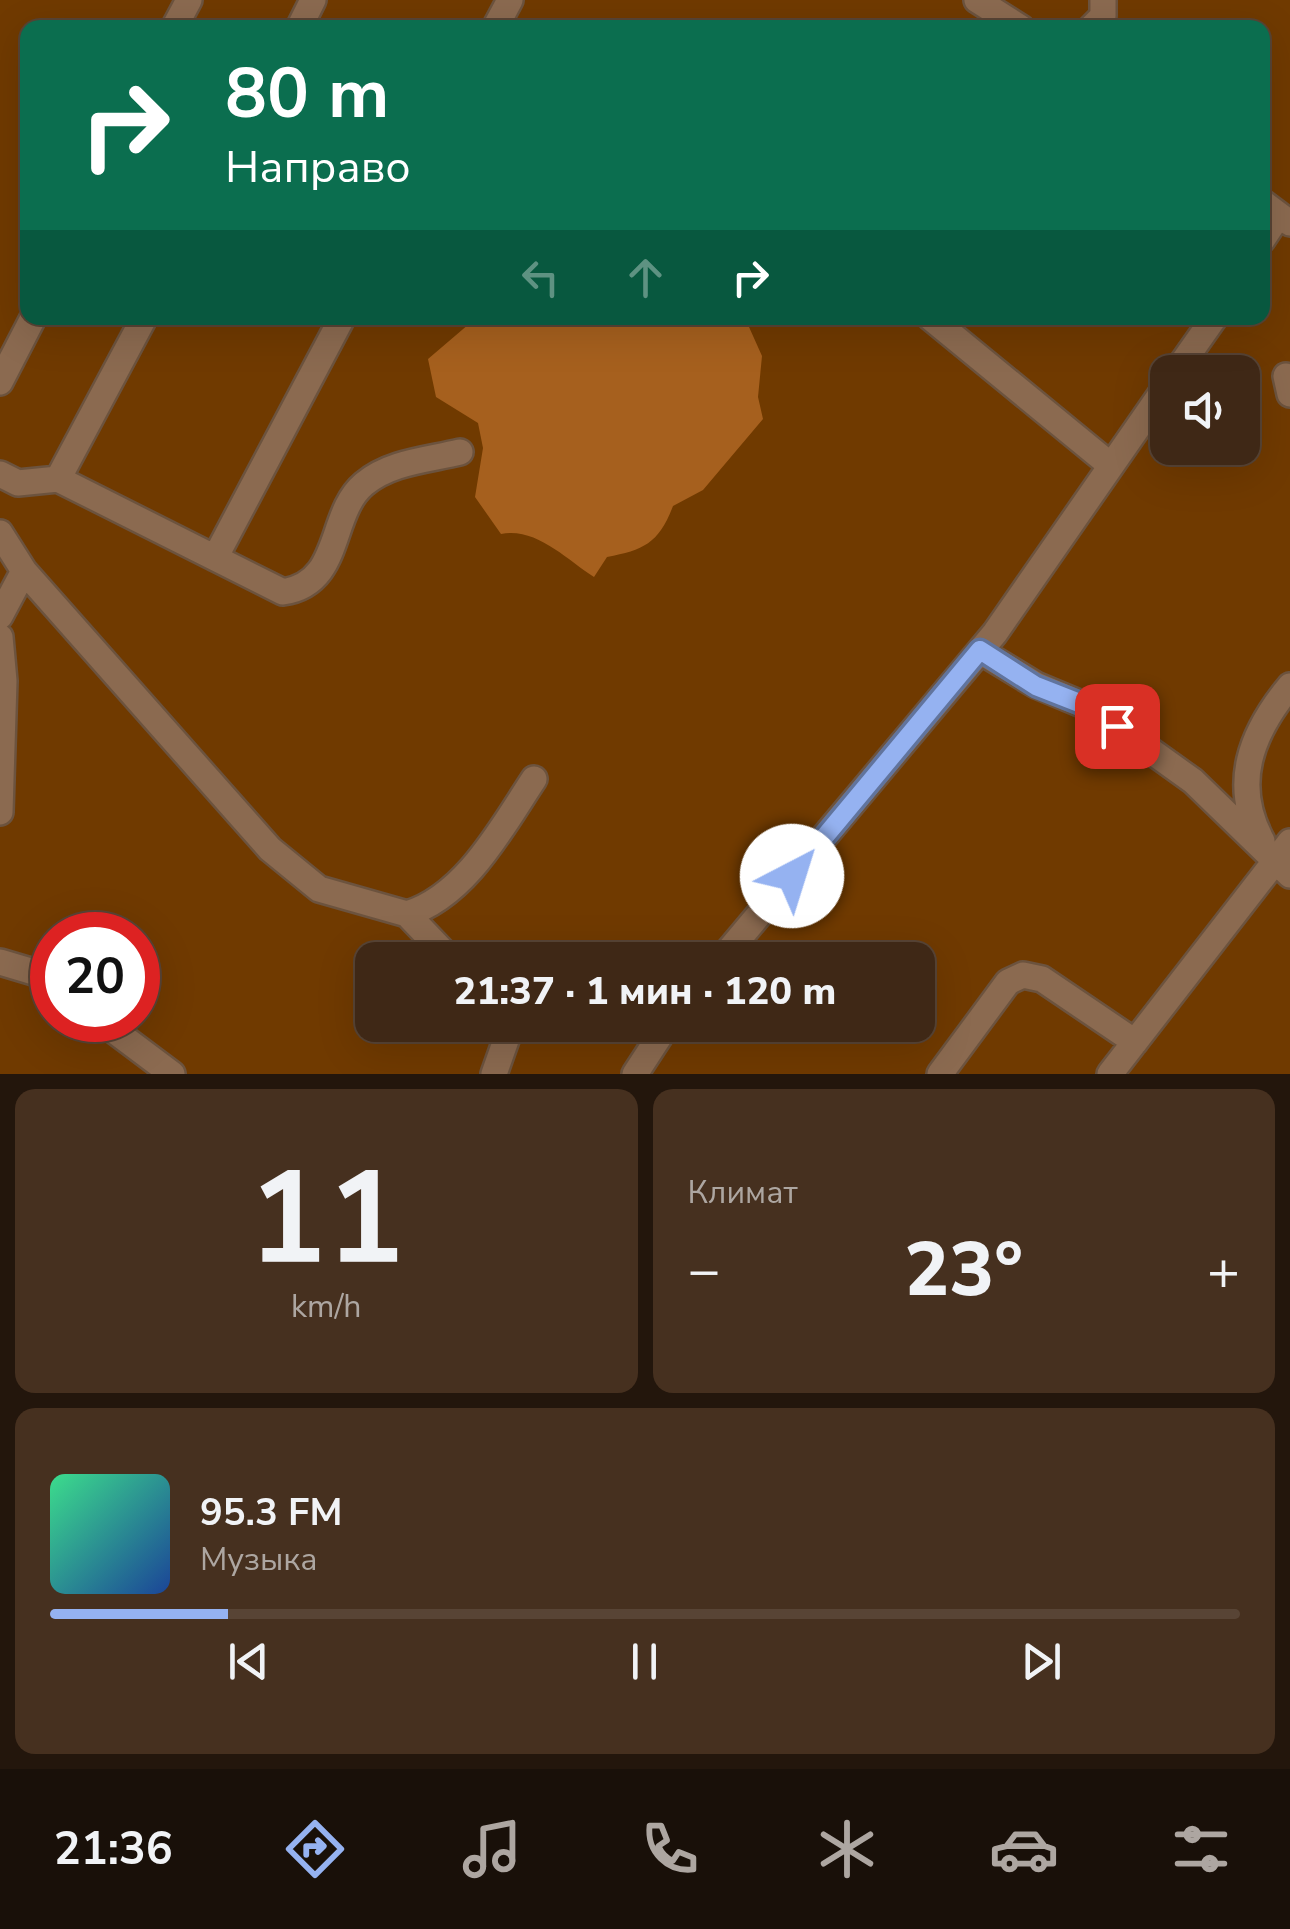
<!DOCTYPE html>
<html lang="ru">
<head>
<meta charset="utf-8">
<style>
	:root { --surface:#3f2816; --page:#46301f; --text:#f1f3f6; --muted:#ada6a1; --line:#584435; --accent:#95b2f1 }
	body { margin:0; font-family:"Nunito Sans",sans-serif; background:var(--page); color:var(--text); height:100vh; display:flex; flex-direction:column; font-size:38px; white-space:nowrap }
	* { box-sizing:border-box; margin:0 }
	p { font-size:32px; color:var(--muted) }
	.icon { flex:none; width:55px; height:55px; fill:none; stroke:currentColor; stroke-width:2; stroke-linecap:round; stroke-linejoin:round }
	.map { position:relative; height:1074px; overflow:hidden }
	.details { display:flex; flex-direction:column; gap:15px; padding:15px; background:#23160c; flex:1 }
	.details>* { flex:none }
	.top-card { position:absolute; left:20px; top:20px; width:1250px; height:305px; border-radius:20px; box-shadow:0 10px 40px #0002,0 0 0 2px var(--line); background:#0b6e4f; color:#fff; overflow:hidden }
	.fabs { position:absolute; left:1150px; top:355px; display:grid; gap:20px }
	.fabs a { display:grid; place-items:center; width:110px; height:110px; border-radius:20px; background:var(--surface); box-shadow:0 10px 40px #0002,0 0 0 2px var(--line); font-size:50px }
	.speed { position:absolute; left:30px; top:912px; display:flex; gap:20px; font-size:50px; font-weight:700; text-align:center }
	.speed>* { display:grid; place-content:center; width:130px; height:130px; border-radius:50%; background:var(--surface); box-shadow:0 10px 40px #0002,0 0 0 2px var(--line); line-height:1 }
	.speed .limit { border:15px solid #d22; background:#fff; color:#111 }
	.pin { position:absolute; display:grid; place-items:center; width:85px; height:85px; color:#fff; margin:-42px; border-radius:20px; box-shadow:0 5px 15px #0006 }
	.me { position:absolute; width:110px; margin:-55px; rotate:40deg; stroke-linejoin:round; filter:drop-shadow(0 0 8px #0008) }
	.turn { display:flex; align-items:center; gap:35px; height:210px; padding:0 40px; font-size:45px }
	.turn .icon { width:130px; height:130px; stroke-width:2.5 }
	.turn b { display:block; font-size:70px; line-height:85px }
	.lanes { display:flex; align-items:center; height:95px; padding:0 40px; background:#0003; justify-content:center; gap:50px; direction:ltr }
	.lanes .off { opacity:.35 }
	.big { font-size:75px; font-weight:800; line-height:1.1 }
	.details .tile { flex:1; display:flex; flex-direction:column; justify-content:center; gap:15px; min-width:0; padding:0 35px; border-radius:20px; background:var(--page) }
	.details .dial { align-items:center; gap:0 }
	.dial b { font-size:130px; line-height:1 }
	.song { display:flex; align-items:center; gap:30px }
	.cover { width:120px; height:120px; border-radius:15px; background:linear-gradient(135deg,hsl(150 70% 55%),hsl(220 70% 35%)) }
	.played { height:10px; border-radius:5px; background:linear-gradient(90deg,var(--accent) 15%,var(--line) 15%) }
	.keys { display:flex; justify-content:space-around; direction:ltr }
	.heat { display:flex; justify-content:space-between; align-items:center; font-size:55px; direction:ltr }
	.details .tiles { flex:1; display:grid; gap:15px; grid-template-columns:1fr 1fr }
	.tile:last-child { grid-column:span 2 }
	.trip { position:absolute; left:355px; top:942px; width:580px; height:100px; border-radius:20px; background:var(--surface); box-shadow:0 10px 40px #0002,0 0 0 2px var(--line); font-weight:800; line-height:100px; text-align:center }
	.dock { display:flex; height:160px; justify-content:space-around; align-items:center; background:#191009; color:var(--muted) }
	.dock .icon { width:70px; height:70px }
	.dock .selected { color:var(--accent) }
	.dock b { font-size:45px; color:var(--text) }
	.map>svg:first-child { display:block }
	.green { fill:#703a00; fill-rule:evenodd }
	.forest { fill:#a6601e }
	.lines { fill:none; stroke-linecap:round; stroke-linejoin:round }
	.minor-casing { stroke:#6c533e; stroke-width:30 }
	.minor { stroke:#8b6a50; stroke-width:25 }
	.route-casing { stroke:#61749d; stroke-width:25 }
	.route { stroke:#95b2f1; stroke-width:18 }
</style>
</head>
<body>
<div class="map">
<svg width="1290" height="1074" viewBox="0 0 1290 1074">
	<rect width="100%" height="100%" fill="#54361e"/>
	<path class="green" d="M0,0H1290V1074H0ZM28,28H1262V318H28ZM1168,372H1242V448H1168ZM52,935H138V1020H52ZM372,960H918V1025H372Z"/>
	<path class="forest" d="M476,318H745L762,356L758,397L763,419L703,490L673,506C659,543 644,550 607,557L594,577C566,559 536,527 501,534L475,497L483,448L478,423L436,397L428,359Z"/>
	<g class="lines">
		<g class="minor-casing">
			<path id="minor" d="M977,0L1021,28
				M174,28L189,0
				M299,28L313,0
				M495,28L510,0
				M1091,28L1103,16V0
				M1262,202L1290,223
				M1262,240L1278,216
				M931,318L1109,464
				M1176,372L1214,318
				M1286,376L1290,394
				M0,382L33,318
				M0,474L18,483L58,479L283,592C343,583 328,514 364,484C390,462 427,460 460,452
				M58,479L144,318
				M0,533L24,571L270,849L319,889L407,914L451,960
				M215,558L342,318
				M0,616L24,571
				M0,637L4,681L0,812
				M980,651L1036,685L1091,708L1193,781L1290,875
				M1262,841C1231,784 1251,733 1290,686
				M407,914C466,896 502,827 534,779
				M721,960L995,633L1168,384
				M0,962L37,973L52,985
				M100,1020L172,1074
				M494,1074L506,1040L500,1025
				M635,1074L667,1025
				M940,1074L1008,982L1023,975L1042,979L1135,1042
				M1110,1074L1290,842"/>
		</g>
		<use href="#minor" class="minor"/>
	</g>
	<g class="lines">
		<g class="route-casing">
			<path id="route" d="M792,876L980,650L1036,686L1092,708L1117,726"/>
		</g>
		<use href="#route" class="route"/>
	</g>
</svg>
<div class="fabs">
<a><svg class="icon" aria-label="sound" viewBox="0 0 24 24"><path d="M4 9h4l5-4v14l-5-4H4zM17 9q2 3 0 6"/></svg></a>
</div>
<div class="speed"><div class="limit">20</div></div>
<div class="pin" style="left:1117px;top:726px;background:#d93025"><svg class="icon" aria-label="arrive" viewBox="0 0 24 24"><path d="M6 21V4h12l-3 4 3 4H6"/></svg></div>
<svg class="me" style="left:792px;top:876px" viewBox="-20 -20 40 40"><circle r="19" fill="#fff"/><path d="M0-13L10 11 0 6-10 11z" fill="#95b2f1"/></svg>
<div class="trip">21:37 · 1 мин · 120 m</div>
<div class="top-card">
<div class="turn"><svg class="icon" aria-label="right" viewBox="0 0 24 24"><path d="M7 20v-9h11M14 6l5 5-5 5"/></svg><div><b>80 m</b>Направо</div></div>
<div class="lanes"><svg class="icon off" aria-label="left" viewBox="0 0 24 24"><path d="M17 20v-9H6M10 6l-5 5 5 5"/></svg><svg class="icon off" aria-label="ahead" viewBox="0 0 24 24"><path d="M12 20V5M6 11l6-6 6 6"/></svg><svg class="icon" aria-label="right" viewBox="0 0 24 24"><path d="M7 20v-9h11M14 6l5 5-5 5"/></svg></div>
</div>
</div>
<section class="details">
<div class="tiles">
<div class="tile dial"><b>11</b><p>km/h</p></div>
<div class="tile"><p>Климат</p>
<div class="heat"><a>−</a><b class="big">23°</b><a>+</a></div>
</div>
<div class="tile">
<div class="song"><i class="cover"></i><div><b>95.3 FM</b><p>Музыка</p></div></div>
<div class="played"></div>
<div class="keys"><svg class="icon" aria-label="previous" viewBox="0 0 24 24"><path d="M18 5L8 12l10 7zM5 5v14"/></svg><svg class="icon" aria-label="pause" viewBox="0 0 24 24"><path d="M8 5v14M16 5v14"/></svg><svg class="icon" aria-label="next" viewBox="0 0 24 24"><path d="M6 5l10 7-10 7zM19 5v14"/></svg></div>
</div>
</div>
</section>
<nav class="dock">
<b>21:36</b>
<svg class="icon selected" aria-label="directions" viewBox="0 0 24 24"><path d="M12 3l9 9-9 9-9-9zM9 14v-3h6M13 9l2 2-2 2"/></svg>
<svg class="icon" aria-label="music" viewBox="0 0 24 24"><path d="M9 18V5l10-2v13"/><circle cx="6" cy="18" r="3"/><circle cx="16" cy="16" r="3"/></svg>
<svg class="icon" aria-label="phone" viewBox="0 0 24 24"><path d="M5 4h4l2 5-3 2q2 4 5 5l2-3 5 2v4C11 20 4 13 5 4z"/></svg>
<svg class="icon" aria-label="climate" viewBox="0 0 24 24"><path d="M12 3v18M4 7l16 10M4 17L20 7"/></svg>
<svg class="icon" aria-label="car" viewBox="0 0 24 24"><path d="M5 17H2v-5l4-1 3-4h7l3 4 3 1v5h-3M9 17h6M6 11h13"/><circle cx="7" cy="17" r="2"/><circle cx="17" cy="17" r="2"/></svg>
<svg class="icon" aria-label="filters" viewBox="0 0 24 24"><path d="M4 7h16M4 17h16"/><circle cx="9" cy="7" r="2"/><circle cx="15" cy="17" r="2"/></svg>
</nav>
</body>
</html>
